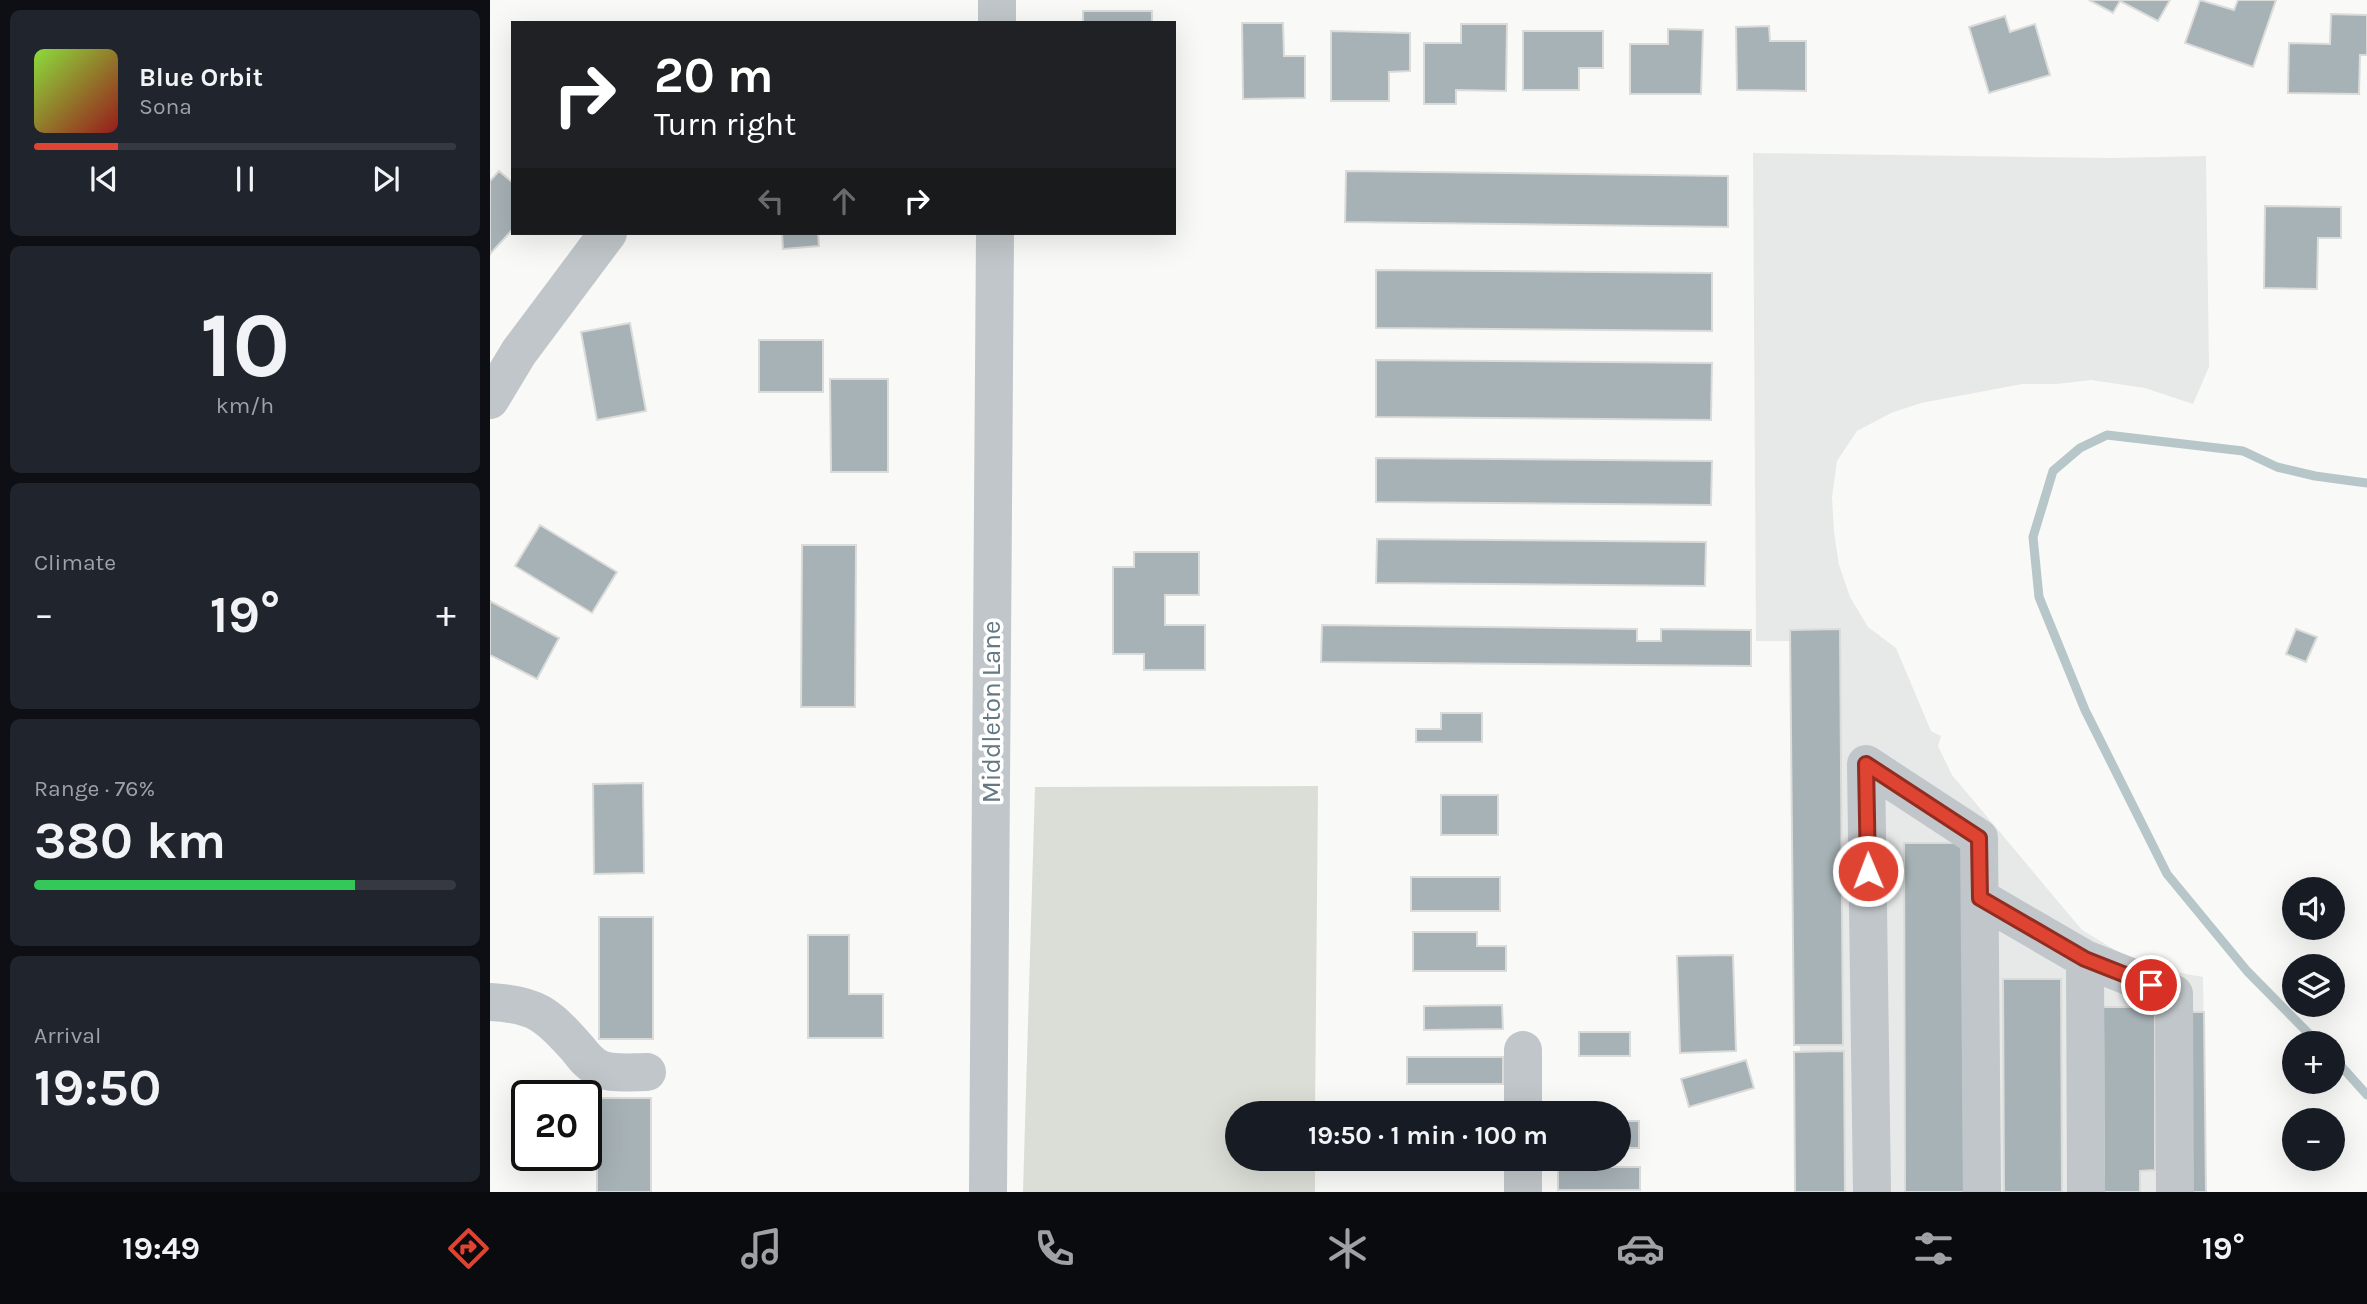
<!DOCTYPE html>
<html lang="en">
<head>
<meta charset="utf-8">
<style>
	:root { --surface:#171b24; --page:#20242c; --text:#f1f3f6; --muted:#9ea1a6; --line:#363941; --accent:#df4331 }
	body { margin:0; font-family:Karla,sans-serif; background:var(--page); color:var(--text); height:100vh; display:flex; flex-direction:column; font-size:26px; white-space:nowrap }
	* { box-sizing:border-box; margin:0 }
	p { font-size:23px; color:var(--muted) }
	.icon { flex:none; width:38px; height:38px; fill:none; stroke:currentColor; stroke-width:2; stroke-linecap:round; stroke-linejoin:round }
	.map { position:relative; flex:1; overflow:hidden }
	.details { display:flex; flex-direction:column; gap:10px; padding:10px; background:#0d0f14; width:490px }
	.details>* { flex:none }
	.banner { position:absolute; left:21px; top:21px; width:665px; height:214px; border-radius:0px; box-shadow:0 7px 28px #0002; background:#202124; color:#fff; overflow:hidden }
	.buttons { position:absolute; left:1792px; top:877px; display:grid; gap:14px }
	.buttons a { display:grid; place-items:center; width:63px; height:63px; border-radius:50%; background:var(--surface); box-shadow:0 7px 28px #0002; font-size:35px }
	.speed { position:absolute; left:21px; top:1080px; display:flex; gap:14px; font-size:35px; font-weight:700; text-align:center }
	.speed>* { display:grid; place-content:center; width:91px; height:91px; border-radius:50%; background:var(--surface); box-shadow:0 7px 28px #0002; line-height:1 }
	.speed .limit { border:4px solid #111; border-radius:10px; background:#fff; color:#111 }
	.pin { position:absolute; display:grid; place-items:center; width:60px; height:60px; color:#fff; margin:-30px; border:4px solid #fff; border-radius:50%; box-shadow:0 2px 7px #0007 }
	.me { position:absolute; width:77px; margin:-38px; rotate:359deg; stroke-linejoin:round; filter:drop-shadow(0 0 5px #0008) }
	.turn { display:flex; align-items:center; gap:24px; height:147px; padding:0 28px; font-size:32px }
	.turn .icon { width:91px; height:91px; stroke-width:2.5 }
	.turn b { display:block; font-size:49px; line-height:60px }
	.lanes { display:flex; align-items:center; height:66px; padding:0 28px; background:#0003; justify-content:center; gap:35px; direction:ltr }
	.lanes .off { opacity:.35 }
	.big { font-size:52px; font-weight:700; line-height:1.1 }
	.details .widget { flex:1; display:flex; flex-direction:column; justify-content:center; gap:10px; min-width:0; padding:0 24px; border-radius:10px; background:var(--page) }
	.details .dial { align-items:center; gap:0 }
	.dial b { font-size:91px; line-height:1 }
	.song { display:flex; align-items:center; gap:21px }
	.cover { width:84px; height:84px; border-radius:10px; background:linear-gradient(135deg,hsl(90 70% 55%),hsl(0 70% 35%)) }
	.played { height:7px; border-radius:4px; background:linear-gradient(90deg,var(--accent) 20%,var(--line) 20%) }
	.keys { display:flex; justify-content:space-around; direction:ltr }
	.heat { display:flex; justify-content:space-between; align-items:center; font-size:38px; direction:ltr }
	.charge { height:10px; border-radius:5px; background:linear-gradient(90deg,#34c759 76%,var(--line) 0) }
	.trip { position:absolute; left:735px; top:1101px; width:406px; height:70px; border-radius:35px; background:var(--surface); box-shadow:0 7px 28px #0002; font-weight:700; line-height:70px; text-align:center }
	.menu { display:flex; height:112px; justify-content:space-around; align-items:center; background:#090b0e; color:var(--muted) }
	.menu .icon { width:49px; height:49px }
	.menu .current { color:var(--accent) }
	.menu b { font-size:32px; color:var(--text) }
	main { display:flex; flex:1; min-height:0 }
	.map>svg:first-child { display:block }
	.built { fill:#e7e9e8 }
	.green { fill:#daded6 }
	.lines { fill:none; stroke-linecap:round; stroke-linejoin:round }
	.stream { stroke:#b7c6c8; stroke-width:9 }
	.building { fill:#a7b2b6; stroke:#dbdbd9; stroke-width:2 }
	.minor { stroke:#c0c6c9; stroke-width:38 }
	.route-casing { stroke:#912c20; stroke-width:18 }
	.route { stroke:#df4331; stroke-width:12 }
	.labels { text-anchor:middle; dominant-baseline:central; stroke-width:7; stroke-linejoin:round; paint-order:stroke }
	.street-label { font-size:26px; fill:#657982; stroke:#fff }
</style>
</head>
<body>
<main>
<section class="details">
<div class="widget">
<div class="song"><i class="cover"></i><div><b>Blue Orbit</b><p>Sona</p></div></div>
<div class="played"></div>
<div class="keys"><svg class="icon" aria-label="previous" viewBox="0 0 24 24"><path d="M18 5L8 12l10 7zM5 5v14"/></svg><svg class="icon" aria-label="pause" viewBox="0 0 24 24"><path d="M8 5v14M16 5v14"/></svg><svg class="icon" aria-label="next" viewBox="0 0 24 24"><path d="M6 5l10 7-10 7zM19 5v14"/></svg></div>
</div>
<div class="widget dial"><b>10</b><p>km/h</p></div>
<div class="widget"><p>Climate</p>
<div class="heat"><a>−</a><b class="big">19°</b><a>+</a></div>
</div>
<div class="widget"><p>Range · 76%</p><b class="big">380 km</b><div class="charge"></div></div>
<div class="widget"><p>Arrival</p><b class="big">19:50</b></div>
</section>
<div class="map">
<svg width="1877" height="1192" viewBox="0 0 1877 1192">
	<rect width="100%" height="100%" fill="#f9f9f7"/>
	<path class="built" d="M1263,153L1622,158L1716,156L1719,367L1703,404L1655,388L1601,380L1567,384H1532L1431,403L1401,413L1367,431L1347,461L1342,497L1344,532L1349,565L1360,597L1378,627L1406,648L1441,731L1451,736L1448,746L1462,775L1592,930L1652,966L1713,977L1716,1192H1305L1304,1052H1310V1046L1304,1045L1300,641H1266Z"/>
	<path class="green" d="M828,786L825,1113H747V1158L825,1159V1192H533L545,787Z"/>
	<g class="lines">
		<path class="stream" d="M1828,1043L1757,971L1677,874L1595,710L1549,597L1543,537L1563,471L1590,448L1617,435L1753,451L1787,467L1825,476L1877,483
			M1843,1057L1877,1095"/>
	</g>
	<path class="building" d="M1599,0H1680L1668,21L1630,1L1623,13Z
		M1710,0L1744,10L1748,0H1786L1763,67L1695,43Z
		M593,11H662V23H593Z
		M1841,14L1877,15V55H1870L1869,94L1798,93L1799,43L1840,44Z
		M1515,16L1520,32L1545,24L1560,75L1499,93L1479,27Z
		M752,23H793L794,56H815V98L753,99Z
		M971,24H1017L1016,91L966,90V104H934V43H971Z
		M1279,26L1280,41H1316V91L1247,90L1246,27Z
		M1178,29L1213,30L1211,94H1140V44H1178Z
		M841,31L920,33V71L899,72V101H841Z
		M1033,31H1113V68H1089V90H1033Z
		M9,171L23,183V229L0,254V181Z
		M856,171L1238,176V227L855,222Z
		M1775,206L1851,207V238H1828L1827,289L1774,288Z
		M292,233H328L329,246L293,249Z
		M886,270L1222,273V331L886,328Z
		M140,323L156,411L107,420L91,332Z
		M269,340H333V392H269Z
		M886,360L1222,363L1221,420L886,417Z
		M340,379H398V472H341Z
		M886,458L1222,461L1221,505L886,502Z
		M50,525L127,572L102,613L25,566Z
		M887,539L1216,542L1215,586L886,583Z
		M312,545H366L365,707H311Z
		M644,552H709V595H675V625H715V670H654V654H623V567H644Z
		M0,601L69,638L47,679L0,655Z
		M832,625L1147,629V641H1171V629L1261,630V666L831,662Z
		M1350,629L1353,1045H1304L1300,630Z
		M1806,629L1827,637L1816,662L1796,654Z
		M951,713H992V742H926V729H951Z
		M153,783L154,873L104,874L103,784Z
		M951,795H1008V835H951Z
		M1414,843H1473L1474,1192H1415Z
		M921,877H1010V911H921Z
		M109,917H163V1039H109Z
		M923,932H987V946H1016V971H923Z
		M318,935H359V994H393V1038H318Z
		M1243,955L1246,1051L1190,1053L1187,956Z
		M1513,979H1571L1572,1192H1514Z
		M1012,1005L1013,1029L934,1030V1006Z
		M1613,1007H1665V1170L1650,1171V1192H1614Z
		M1699,1012H1714L1716,1192H1701Z
		M1089,1032H1140V1056H1089Z
		M1354,1051L1355,1192H1305L1304,1052Z
		M917,1057H1013V1084H917Z
		M1256,1060L1264,1088L1199,1107L1191,1079Z
		M107,1098H161V1192H107Z
		M1129,1121H1149V1148H1129Z
		M1068,1167H1150V1190H1068Z"/>
	<g class="lines">
		<path class="minor" d="M507,23V0
			M0,400L29,352L118,233
			M1490,898L1595,959L1596,1192
			M1595,959L1684,994L1685,1192
			M0,1002C46,1004 58,1015 88,1049C94,1057 102,1067 113,1070C126,1074 142,1072 157,1072
			M1033,1050V1113
			M1033,1158V1192
			M498,1192L505,233
			M1382,1192L1376,764L1489,838L1492,1192"/>
	</g>
	<g class="lines">
		<g class="route-casing">
			<path id="route" d="M1378,871L1376,764L1489,838L1490,898L1595,959L1661,985"/>
		</g>
		<use href="#route" class="route"/>
	</g>
	<g class="labels">
		<g class="street-label">
			<text transform="translate(501 712) rotate(-90)">Middleton Lane</text>
		</g>
	</g>
</svg>
<div class="buttons">
<a><svg class="icon" aria-label="sound" viewBox="0 0 24 24"><path d="M4 9h4l5-4v14l-5-4H4zM17 9q2 3 0 6"/></svg></a>
<a><svg class="icon" aria-label="layers" viewBox="0 0 24 24"><path d="M12 4l9 5-9 5-9-5zM3 14l9 5 9-5"/></svg></a>
<a>+</a>
<a>−</a>
</div>
<div class="speed"><div class="limit">20</div></div>
<div class="pin" style="left:1661px;top:985px;background:#d93025"><svg class="icon" aria-label="arrive" viewBox="0 0 24 24"><path d="M6 21V4h12l-3 4 3 4H6"/></svg></div>
<svg class="me" style="left:1378px;top:871px" viewBox="-20 -20 40 40"><circle r="17" fill="#df4331" stroke="#fff" stroke-width="3"/><path d="M0-11L8 9 0 5-8 9z" fill="#fff"/></svg>
<div class="trip">19:50 · 1 min · 100 m</div>
<div class="banner">
<div class="turn"><svg class="icon" aria-label="right" viewBox="0 0 24 24"><path d="M7 20v-9h11M14 6l5 5-5 5"/></svg><div><b>20 m</b>Turn right</div></div>
<div class="lanes"><svg class="icon off" aria-label="left" viewBox="0 0 24 24"><path d="M17 20v-9H6M10 6l-5 5 5 5"/></svg><svg class="icon off" aria-label="ahead" viewBox="0 0 24 24"><path d="M12 20V5M6 11l6-6 6 6"/></svg><svg class="icon" aria-label="right" viewBox="0 0 24 24"><path d="M7 20v-9h11M14 6l5 5-5 5"/></svg></div>
</div>
</div>
</main>
<nav class="menu">
<b>19:49</b>
<svg class="icon current" aria-label="directions" viewBox="0 0 24 24"><path d="M12 3l9 9-9 9-9-9zM9 14v-3h6M13 9l2 2-2 2"/></svg>
<svg class="icon" aria-label="music" viewBox="0 0 24 24"><path d="M9 18V5l10-2v13"/><circle cx="6" cy="18" r="3"/><circle cx="16" cy="16" r="3"/></svg>
<svg class="icon" aria-label="phone" viewBox="0 0 24 24"><path d="M5 4h4l2 5-3 2q2 4 5 5l2-3 5 2v4C11 20 4 13 5 4z"/></svg>
<svg class="icon" aria-label="climate" viewBox="0 0 24 24"><path d="M12 3v18M4 7l16 10M4 17L20 7"/></svg>
<svg class="icon" aria-label="car" viewBox="0 0 24 24"><path d="M5 17H2v-5l4-1 3-4h7l3 4 3 1v5h-3M9 17h6M6 11h13"/><circle cx="7" cy="17" r="2"/><circle cx="17" cy="17" r="2"/></svg>
<svg class="icon" aria-label="filters" viewBox="0 0 24 24"><path d="M4 7h16M4 17h16"/><circle cx="9" cy="7" r="2"/><circle cx="15" cy="17" r="2"/></svg>
<b>19°</b>
</nav>
</body>
</html>
